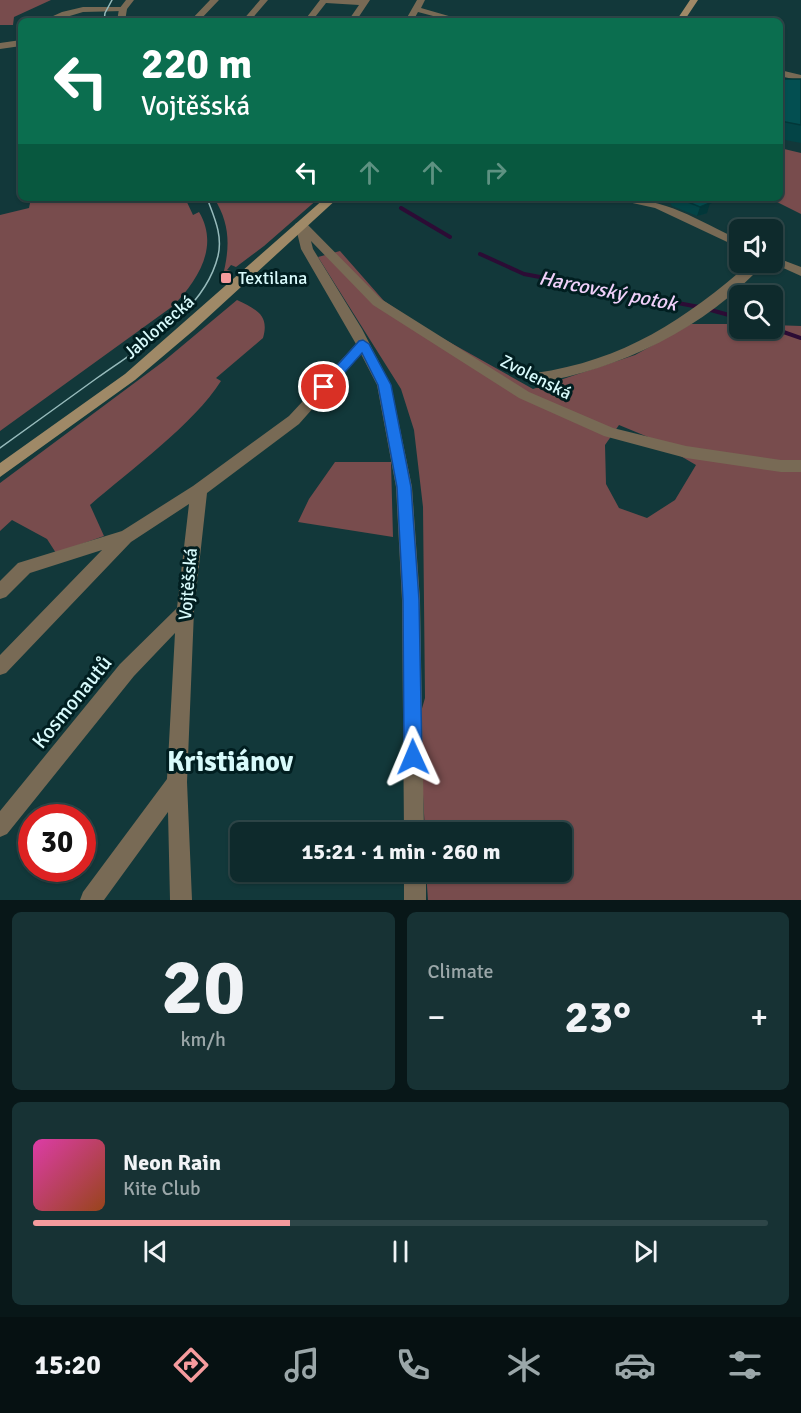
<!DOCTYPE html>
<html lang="en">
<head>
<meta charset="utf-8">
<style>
	:root { --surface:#0e2a2c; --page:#173234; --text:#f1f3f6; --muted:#9ba7a9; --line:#2e4648; --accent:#f59b9d }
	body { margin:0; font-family:Signika,sans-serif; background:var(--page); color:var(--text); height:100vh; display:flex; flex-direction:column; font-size:22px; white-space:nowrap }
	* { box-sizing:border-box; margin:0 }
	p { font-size:20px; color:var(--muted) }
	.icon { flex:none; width:33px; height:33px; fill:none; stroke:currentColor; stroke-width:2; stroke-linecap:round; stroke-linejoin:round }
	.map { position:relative; height:900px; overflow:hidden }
	.panel { display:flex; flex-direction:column; gap:12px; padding:12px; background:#081718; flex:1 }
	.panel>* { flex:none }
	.hud { position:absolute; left:18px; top:18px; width:765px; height:183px; border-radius:9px; box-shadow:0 2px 4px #0004,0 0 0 2px var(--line); background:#0b6e4f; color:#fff; overflow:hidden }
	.tools { position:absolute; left:729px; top:219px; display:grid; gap:12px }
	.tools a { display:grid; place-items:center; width:54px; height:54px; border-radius:9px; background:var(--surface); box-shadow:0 2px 4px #0004,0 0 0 2px var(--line); font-size:30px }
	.speed { position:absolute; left:18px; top:804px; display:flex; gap:12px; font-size:30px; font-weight:700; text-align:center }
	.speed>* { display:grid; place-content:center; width:78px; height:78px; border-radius:50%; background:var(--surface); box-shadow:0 2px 4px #0004,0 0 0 2px var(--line); line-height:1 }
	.speed .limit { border:9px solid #d22; background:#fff; color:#111 }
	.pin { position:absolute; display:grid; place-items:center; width:51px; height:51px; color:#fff; margin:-26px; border:3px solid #fff; border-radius:50%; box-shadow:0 2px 6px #0007 }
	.me { position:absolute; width:66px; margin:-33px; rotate:359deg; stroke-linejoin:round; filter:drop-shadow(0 0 4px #0008) }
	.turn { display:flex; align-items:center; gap:21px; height:126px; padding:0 24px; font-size:27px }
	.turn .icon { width:78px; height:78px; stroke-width:2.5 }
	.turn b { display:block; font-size:42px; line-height:51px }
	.lanes { display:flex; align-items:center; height:57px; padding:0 24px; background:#0003; justify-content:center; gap:30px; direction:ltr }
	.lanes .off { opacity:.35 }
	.big { font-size:45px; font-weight:800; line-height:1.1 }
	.panel .card { flex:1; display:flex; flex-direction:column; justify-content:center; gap:9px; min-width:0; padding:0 21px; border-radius:9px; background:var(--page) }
	.panel .dial { align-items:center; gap:0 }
	.dial b { font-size:78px; line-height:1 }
	.song { display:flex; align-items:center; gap:18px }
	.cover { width:72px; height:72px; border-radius:9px; background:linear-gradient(135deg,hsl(320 70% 55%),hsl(20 70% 35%)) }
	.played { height:6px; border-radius:3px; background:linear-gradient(90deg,var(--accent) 35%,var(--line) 35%) }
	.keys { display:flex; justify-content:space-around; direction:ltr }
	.heat { display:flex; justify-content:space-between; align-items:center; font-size:33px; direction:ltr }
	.panel .tiles { flex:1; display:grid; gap:12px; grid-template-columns:1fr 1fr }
	.card:last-child { grid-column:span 2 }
	.trip { position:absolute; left:230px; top:822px; width:342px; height:60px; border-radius:9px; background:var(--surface); box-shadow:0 2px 4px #0004,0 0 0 2px var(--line); font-weight:800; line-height:60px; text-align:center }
	.menu { display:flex; height:96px; justify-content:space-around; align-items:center; background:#061112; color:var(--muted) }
	.menu .icon { width:42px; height:42px }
	.menu .selected { color:var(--accent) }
	.menu b { font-size:27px; color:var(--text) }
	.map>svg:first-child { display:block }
	.green { fill:#784c4d; fill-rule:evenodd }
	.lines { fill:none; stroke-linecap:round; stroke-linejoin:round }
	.stream-far1 { stroke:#2c0c35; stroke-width:3 }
	.stream { stroke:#2c0c35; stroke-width:4 }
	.minor { fill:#786a55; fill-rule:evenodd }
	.tertiary { fill:#786a55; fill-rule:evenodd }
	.secondary { fill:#9f8967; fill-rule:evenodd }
	.tram { stroke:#97bbbc; stroke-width:1.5 }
	.wall { fill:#034446 }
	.shaded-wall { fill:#023739 }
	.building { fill:#034f51; stroke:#023739; stroke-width:1.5 }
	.route { fill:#1a73e8; stroke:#114b97; stroke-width:1.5 }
	.poi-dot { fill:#f59b9d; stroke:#011e20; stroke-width:2 }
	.labels { text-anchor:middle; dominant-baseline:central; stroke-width:6; stroke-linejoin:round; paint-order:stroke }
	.poi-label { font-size:18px; fill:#d8fafb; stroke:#011e20; text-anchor:start }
	.street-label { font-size:18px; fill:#d8fafb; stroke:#011e20 }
	.water-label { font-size:20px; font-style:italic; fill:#f0d0fa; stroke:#011e20 }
	.near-street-label { font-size:21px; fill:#d8fafb; stroke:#011e20 }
	.near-district-label { font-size:28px; font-weight:bold; fill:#d8fafb; stroke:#011e20 }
</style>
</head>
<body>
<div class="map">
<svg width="801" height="900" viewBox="0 0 801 900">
	<rect width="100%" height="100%" fill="#12383a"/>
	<path class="green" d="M0,0H51L14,17L13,25H0Z
		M780,148L801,153V214L769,198H780Z
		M31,198H185L193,215L199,212C220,247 197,281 173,306L0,431V215L29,208Z
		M214,198H319L264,246L236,267L231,265L227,270L231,271L222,279C230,249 231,225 214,198Z
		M340,251L384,301L426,329L533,389L635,355L691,324H739L740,328H772L773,325L801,326V900H428L426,872H561V832H425L419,719L425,698L423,507L414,430L401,389L318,257ZM619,425L648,437L696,465L675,500L647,518L619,508L606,484L605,445Z
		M237,300C255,309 270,314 263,338L216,378L221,381C194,424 130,470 90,505L104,536L56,553L47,539L12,520L0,531V483L164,361Z
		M335,462H391L393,537L298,522L309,499Z"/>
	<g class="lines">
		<path class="stream-far1" d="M56,21L67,16"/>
		<path class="stream" d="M401,208L450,237
			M480,254L524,274L699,307
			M707,309L740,318
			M772,328L801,338"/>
		<path class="minor" d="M210,0H219L199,21H190Z
			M260,0H268L250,21H242Z
			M320,0H370L356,21H348L359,5L326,3L312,21H304Z
			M417,0H425L421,8L466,21H452L418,12L413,21H405Z
			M83,7H123L127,9L123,11L83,12L53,21H42L62,12Z
			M21,40V46L0,49V43Z
			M617,198C666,198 697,220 740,240V248L655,208L619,200Z
			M301,221L305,222L381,299L529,392L613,428L686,446L781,460H801V472H781L686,458L604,436L519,398L373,305L311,241L313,249L362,329L391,385L412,487L420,600L424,832H404L402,600L396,487L377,385L361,354L299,424L207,493L194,611L187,782L192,900H170L168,812L104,900H80L83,892L167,779L175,633L134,676L7,834L0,837V811L120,664L177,608L189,504L131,542L6,673L0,675V655L102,550L30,573L6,597L0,599V581L18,563L122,531L193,486L289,416L356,344L301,249L295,224Z
			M772,256L801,267V276L770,262H772Z
			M751,262H765C708,327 619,370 535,383L528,378L535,373C623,361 686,319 751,262Z
			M404,872H426V900H404Z"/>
		<path class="tertiary" d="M126,0H134L127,9L125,21H117L119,9Z
			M780,70L801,75V81L780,76Z"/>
		<path class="secondary" d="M690,0H698L684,21H676Z
			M325,198H338L194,330L135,380L0,477V463L125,374Z"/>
		<path class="tram" d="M104,21L105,13L112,0
			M0,448C32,425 65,401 97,378C141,346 204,313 218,256C223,235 214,217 207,198"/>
	</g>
	<path class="wall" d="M780,79H801V143L780,139Z
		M667,198H702L707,213L697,216L672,206Z"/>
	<path class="shaded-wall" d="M710,203L707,213L697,216L700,207Z"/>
	<path class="building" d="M780,79H801V125L780,121V100L783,99L780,98Z
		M678,198H702L710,203L700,207Z"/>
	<path class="route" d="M363,340L369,344L391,385L411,487L419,600L422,757L420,763L413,766L407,763L404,757L403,600L397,487L378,385L362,353L329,390L324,392L318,387L359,341Z"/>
	<rect class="poi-dot" x="220" y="272" width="12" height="12" rx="3"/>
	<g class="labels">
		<g class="poi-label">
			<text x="238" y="278">Textilana</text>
		</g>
		<g class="street-label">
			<text transform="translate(159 327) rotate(-41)">Jablonecká</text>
			<text transform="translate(536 377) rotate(27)">Zvolenská</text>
			<text transform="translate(188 584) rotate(-85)">Vojtěšská</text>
		</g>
		<g class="water-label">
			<text transform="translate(608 291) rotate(11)">Harcovský potok</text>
		</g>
		<g class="near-street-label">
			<text transform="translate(72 702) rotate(-51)">Kosmonautů</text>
		</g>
		<g class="near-district-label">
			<text x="230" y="762">Kristiánov</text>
		</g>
	</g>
</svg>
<div class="tools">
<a><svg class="icon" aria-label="sound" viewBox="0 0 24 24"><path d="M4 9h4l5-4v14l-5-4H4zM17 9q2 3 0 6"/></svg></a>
<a><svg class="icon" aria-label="search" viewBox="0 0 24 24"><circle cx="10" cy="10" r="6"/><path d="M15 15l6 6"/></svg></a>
</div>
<div class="speed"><div class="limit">30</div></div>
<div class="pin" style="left:324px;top:387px;background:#d93025"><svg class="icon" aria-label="arrive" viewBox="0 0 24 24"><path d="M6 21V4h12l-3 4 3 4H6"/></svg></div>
<svg class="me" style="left:413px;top:757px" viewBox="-20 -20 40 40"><path d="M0-17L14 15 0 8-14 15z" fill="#1a73e8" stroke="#fff" stroke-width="4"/></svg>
<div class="trip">15:21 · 1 min · 260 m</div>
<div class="hud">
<div class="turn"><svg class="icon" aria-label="left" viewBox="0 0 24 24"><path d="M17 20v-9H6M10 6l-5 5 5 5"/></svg><div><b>220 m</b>Vojtěšská</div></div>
<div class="lanes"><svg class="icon" aria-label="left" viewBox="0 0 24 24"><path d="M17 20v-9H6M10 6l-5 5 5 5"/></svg><svg class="icon off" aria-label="ahead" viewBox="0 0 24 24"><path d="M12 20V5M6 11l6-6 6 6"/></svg><svg class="icon off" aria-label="ahead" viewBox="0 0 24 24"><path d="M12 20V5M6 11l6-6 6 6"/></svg><svg class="icon off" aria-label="right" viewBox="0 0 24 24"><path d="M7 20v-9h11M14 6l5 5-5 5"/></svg></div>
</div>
</div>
<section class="panel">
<div class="tiles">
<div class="card dial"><b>20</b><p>km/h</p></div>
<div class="card"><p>Climate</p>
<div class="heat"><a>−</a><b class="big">23°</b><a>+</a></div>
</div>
<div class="card">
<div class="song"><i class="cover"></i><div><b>Neon Rain</b><p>Kite Club</p></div></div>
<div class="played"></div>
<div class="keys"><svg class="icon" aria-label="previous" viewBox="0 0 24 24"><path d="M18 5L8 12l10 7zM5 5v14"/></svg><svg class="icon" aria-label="pause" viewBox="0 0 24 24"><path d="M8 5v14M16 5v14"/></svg><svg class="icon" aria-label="next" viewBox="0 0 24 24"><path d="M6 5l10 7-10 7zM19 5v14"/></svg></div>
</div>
</div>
</section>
<nav class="menu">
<b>15:20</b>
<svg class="icon selected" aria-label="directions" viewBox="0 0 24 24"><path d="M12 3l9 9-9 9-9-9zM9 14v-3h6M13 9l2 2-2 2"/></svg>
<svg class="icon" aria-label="music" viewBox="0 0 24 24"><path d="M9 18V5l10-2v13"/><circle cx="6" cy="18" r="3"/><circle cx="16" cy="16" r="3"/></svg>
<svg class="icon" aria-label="phone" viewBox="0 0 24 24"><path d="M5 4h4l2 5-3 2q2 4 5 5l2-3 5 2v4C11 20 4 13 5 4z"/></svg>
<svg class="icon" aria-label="climate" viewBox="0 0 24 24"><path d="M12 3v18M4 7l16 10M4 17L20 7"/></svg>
<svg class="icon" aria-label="car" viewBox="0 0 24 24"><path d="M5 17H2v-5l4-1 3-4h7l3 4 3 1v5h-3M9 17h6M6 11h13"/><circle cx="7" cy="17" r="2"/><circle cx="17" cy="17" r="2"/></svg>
<svg class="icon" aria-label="filters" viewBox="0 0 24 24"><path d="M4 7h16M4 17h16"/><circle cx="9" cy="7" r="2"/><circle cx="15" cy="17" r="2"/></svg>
</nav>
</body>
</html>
